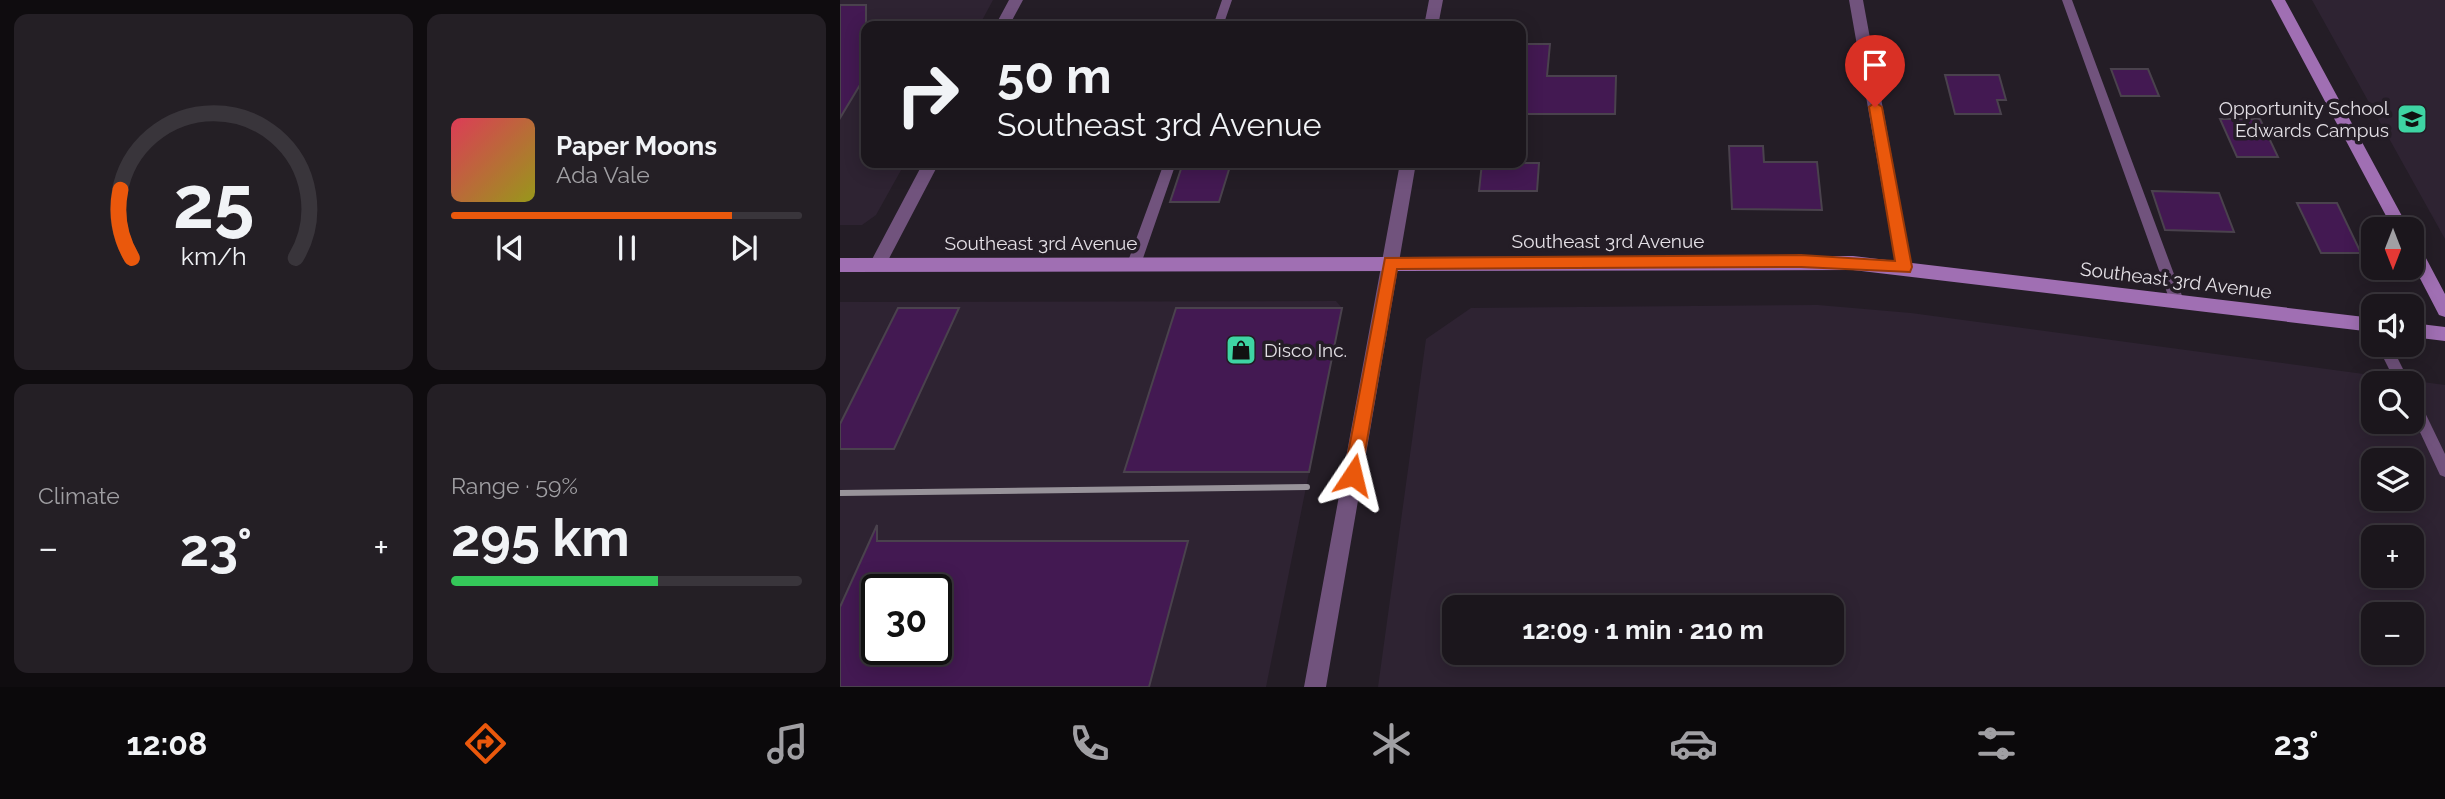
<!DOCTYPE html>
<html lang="en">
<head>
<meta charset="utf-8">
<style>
	:root { --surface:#1b161c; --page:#241f25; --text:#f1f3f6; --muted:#a09fa3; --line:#39353b; --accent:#ea580c }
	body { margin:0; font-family:Raleway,sans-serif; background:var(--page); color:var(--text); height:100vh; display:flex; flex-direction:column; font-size:26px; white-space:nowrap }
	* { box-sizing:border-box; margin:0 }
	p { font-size:23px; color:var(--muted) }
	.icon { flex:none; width:38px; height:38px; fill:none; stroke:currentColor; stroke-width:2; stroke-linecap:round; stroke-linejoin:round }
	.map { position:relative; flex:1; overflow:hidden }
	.drawer { display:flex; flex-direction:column; gap:14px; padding:14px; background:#0f0c0f; width:840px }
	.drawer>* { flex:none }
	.guide { position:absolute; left:21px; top:21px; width:665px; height:147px; border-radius:14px; box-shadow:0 4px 18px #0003,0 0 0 2px var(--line); background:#1b161c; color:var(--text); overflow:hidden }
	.needle { width:46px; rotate:180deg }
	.controls { position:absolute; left:1521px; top:217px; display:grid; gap:14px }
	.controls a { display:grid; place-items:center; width:63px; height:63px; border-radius:14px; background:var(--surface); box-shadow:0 4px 18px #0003,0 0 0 2px var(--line); font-size:35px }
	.speed { position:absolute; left:21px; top:574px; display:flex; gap:14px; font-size:35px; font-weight:700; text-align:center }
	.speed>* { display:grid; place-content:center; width:91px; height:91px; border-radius:50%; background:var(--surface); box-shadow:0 4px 18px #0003,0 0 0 2px var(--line); line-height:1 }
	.speed .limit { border:4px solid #111; border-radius:10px; background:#fff; color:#111 }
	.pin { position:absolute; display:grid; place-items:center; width:60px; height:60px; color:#fff; margin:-72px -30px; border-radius:50% 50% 50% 0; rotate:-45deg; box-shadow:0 0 7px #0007 }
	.pin .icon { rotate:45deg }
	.me { position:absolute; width:77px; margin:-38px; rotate:10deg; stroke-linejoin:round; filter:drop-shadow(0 0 5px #0008) }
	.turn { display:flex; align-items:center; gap:24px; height:147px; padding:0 21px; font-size:32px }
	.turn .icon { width:91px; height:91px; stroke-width:2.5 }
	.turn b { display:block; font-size:49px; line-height:60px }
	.big { font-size:52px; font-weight:700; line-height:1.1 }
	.drawer .card { flex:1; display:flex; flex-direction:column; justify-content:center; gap:10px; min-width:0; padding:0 24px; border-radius:14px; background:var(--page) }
	.drawer .dial { align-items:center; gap:0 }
	.dial svg { height:182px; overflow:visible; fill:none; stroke:var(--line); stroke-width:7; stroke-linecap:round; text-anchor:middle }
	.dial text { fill:var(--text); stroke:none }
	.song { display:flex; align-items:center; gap:21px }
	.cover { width:84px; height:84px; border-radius:10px; background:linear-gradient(135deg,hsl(350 70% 55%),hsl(60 70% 35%)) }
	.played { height:7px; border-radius:4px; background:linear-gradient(90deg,var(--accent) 80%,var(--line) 80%) }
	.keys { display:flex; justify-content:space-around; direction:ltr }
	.heat { display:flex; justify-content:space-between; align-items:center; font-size:38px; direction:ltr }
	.charge { height:10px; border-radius:5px; background:linear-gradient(90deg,#34c759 59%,var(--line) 0) }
	.drawer .tiles { flex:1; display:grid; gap:14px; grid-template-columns:repeat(2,1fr) }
	.trip { position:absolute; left:602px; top:595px; width:402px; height:70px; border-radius:14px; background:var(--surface); box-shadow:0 4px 18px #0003,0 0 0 2px var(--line); font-weight:700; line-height:70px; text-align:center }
	.dock { display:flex; height:112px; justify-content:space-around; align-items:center; background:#0b090b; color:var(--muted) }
	.dock .icon { width:49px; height:49px }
	.dock .current { color:var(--accent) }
	.dock b { font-size:32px; color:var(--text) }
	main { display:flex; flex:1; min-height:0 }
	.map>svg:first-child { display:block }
	.built { fill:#2e2332; fill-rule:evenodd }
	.building { fill:#431952; stroke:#4a424d; stroke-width:2; fill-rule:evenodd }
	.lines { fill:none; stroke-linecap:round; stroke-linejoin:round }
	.lane { fill:#71537d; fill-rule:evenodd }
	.street { fill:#71537d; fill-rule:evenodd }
	.secondary { fill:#a06fb3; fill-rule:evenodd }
	.rail { stroke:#98939a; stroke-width:6 }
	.route { fill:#ea580c; stroke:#983908; stroke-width:2 }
	.labels { text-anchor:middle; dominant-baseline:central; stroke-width:7; stroke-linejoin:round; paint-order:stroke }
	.poi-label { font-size:19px; fill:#e4e0e6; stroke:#241d26; text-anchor:end }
	.street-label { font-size:19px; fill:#e4e0e6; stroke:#241d26 }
</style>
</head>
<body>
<main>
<section class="drawer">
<div class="tiles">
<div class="card dial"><svg viewBox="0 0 100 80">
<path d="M14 69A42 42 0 1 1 86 69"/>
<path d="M14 69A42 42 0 0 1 9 39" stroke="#ea580c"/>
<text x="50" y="56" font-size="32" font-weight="700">25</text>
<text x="50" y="72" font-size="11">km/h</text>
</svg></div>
<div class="card">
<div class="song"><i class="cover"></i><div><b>Paper Moons</b><p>Ada Vale</p></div></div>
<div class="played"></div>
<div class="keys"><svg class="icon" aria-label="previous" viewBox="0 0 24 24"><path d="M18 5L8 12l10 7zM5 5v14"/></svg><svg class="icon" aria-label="pause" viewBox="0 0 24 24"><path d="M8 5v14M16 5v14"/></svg><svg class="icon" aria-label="next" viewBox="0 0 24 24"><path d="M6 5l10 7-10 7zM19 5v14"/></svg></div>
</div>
<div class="card"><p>Climate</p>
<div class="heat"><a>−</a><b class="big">23°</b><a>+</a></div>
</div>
<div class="card"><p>Range · 59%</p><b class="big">295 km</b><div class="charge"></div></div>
</div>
</section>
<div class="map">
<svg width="1605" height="687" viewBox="0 0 1605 687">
	<rect width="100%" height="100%" fill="#241d26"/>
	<path class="built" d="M0,0H153L139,26H26V163H65L36,215L22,225H0Z
		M1472,0H1605V239Z
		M496,301L502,308L426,687H0V302ZM37,590H96V649H37Z
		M978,305L1071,313L1605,385V687H538L586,339L631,308ZM1533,383H1572V422H1533ZM1533,460H1572V499H1533ZM1533,537H1572V576H1533ZM614,607H992V653H614ZM1533,614H1572V653H1533Z"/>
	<path class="building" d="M0,5H26V75L0,118Z
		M681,44H710L707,76H776L775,114H681Z
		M1271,69H1308L1319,96H1281Z
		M1105,75H1159L1166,100H1157L1161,114H1115Z
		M1380,119H1420L1438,157H1397Z
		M889,146H923L924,162H977L982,210L892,209Z
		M343,163H391L379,202H330Z
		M642,163H699L697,191H639Z
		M1312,191L1379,193L1394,232L1325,230Z
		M1457,203H1497L1521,253H1481Z
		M58,308H119L54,449H0V424Z
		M336,308H502L469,472H284Z
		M37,525V541H348L309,687H0V607ZM37,590H96V649H37Z"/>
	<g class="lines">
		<path class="lane" d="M382,0H392L383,26H373Z
			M1222,0H1232L1344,301L1342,305H1332L1330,301Z
			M324,163H336L301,264L294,269L287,264Z
			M1537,345H1551L1570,383H1556Z
			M1572,394L1577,396L1605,454V477L1600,475L1572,415Z"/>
		<path class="street" d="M169,0H183L169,26H155Z
			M589,0H603L598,26H584Z
			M1009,0H1023L1072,267L1070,272H1058L1056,267Z
			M83,163H99L43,270H31L29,265Z
			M560,163H576L486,687H464Z"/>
		<path class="secondary" d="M1431,0H1445L1569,229H1553Z
			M1572,241L1578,243L1605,294V317L1599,315L1572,263Z
			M1013,256L1533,318V332L1013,270L0,272V258Z
			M1572,323L1605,327V341L1572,337Z"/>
		<path class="rail" d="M0,493L467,487"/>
	</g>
	<path class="route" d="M1035,102L1042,107L1072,267L1070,272L961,267L557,269L521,475L519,480L513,483L507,480L504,475L545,258L961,255L1055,261L1029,107Z"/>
	<defs>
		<g id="school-square" transform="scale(1.575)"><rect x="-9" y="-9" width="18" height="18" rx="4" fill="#3ed4a3" stroke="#241d26"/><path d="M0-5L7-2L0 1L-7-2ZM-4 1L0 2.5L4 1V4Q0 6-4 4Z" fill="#111"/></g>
		<g id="shop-square" transform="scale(1.575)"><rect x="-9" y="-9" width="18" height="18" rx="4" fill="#3ed4a3" stroke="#241d26"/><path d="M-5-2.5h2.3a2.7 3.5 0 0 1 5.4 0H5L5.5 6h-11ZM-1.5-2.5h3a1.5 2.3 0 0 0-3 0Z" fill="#111"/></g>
	</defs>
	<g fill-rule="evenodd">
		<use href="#school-square" x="1572" y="119"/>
		<use href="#shop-square" x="401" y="350"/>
	</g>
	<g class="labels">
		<g class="poi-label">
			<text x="1549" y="108">Opportunity School<tspan x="1549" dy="22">Edwards Campus</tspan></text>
			<text x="424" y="350" text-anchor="start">Disco Inc.</text>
		</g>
		<g class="street-label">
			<text x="768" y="241">Southeast 3rd Avenue</text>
			<text x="201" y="243">Southeast 3rd Avenue</text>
			<text transform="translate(1336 280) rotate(7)">Southeast 3rd Avenue</text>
		</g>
	</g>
</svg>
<div class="controls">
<a><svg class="needle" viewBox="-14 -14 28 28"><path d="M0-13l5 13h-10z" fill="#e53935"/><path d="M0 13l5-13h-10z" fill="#a09fa3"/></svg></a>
<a><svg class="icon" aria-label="sound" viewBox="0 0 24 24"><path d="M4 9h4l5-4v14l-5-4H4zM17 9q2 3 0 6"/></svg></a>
<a><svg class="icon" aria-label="search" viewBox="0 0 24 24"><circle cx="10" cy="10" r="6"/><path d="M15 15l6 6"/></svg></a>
<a><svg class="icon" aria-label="layers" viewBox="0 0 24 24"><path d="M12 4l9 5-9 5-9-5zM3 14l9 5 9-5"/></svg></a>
<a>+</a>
<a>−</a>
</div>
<div class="speed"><div class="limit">30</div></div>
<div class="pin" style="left:1035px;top:107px;background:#d93025"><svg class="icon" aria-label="arrive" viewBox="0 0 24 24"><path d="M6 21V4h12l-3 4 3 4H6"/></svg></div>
<svg class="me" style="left:513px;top:475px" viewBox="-20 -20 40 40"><path d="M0-17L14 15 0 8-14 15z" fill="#ea580c" stroke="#fff" stroke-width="4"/></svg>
<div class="trip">12:09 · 1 min · 210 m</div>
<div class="guide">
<div class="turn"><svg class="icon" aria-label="right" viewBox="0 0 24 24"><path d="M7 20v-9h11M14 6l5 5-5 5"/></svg><div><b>50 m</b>Southeast 3rd Avenue</div></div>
</div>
</div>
</main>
<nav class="dock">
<b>12:08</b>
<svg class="icon current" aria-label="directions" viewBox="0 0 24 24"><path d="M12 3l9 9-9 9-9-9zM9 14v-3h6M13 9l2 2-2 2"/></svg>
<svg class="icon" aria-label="music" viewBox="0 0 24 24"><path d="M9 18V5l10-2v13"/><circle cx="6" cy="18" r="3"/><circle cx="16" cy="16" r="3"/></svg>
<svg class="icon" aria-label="phone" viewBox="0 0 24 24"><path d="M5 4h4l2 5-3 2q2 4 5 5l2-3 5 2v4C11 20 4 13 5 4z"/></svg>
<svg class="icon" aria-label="climate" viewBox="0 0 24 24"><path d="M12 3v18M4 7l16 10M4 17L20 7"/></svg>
<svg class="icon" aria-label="car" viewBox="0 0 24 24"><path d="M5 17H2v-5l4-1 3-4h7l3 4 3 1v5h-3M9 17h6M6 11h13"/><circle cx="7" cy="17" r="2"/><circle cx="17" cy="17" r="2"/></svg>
<svg class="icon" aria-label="filters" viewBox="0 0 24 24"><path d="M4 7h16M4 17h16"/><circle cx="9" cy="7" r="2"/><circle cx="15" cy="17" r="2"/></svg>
<b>23°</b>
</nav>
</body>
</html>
